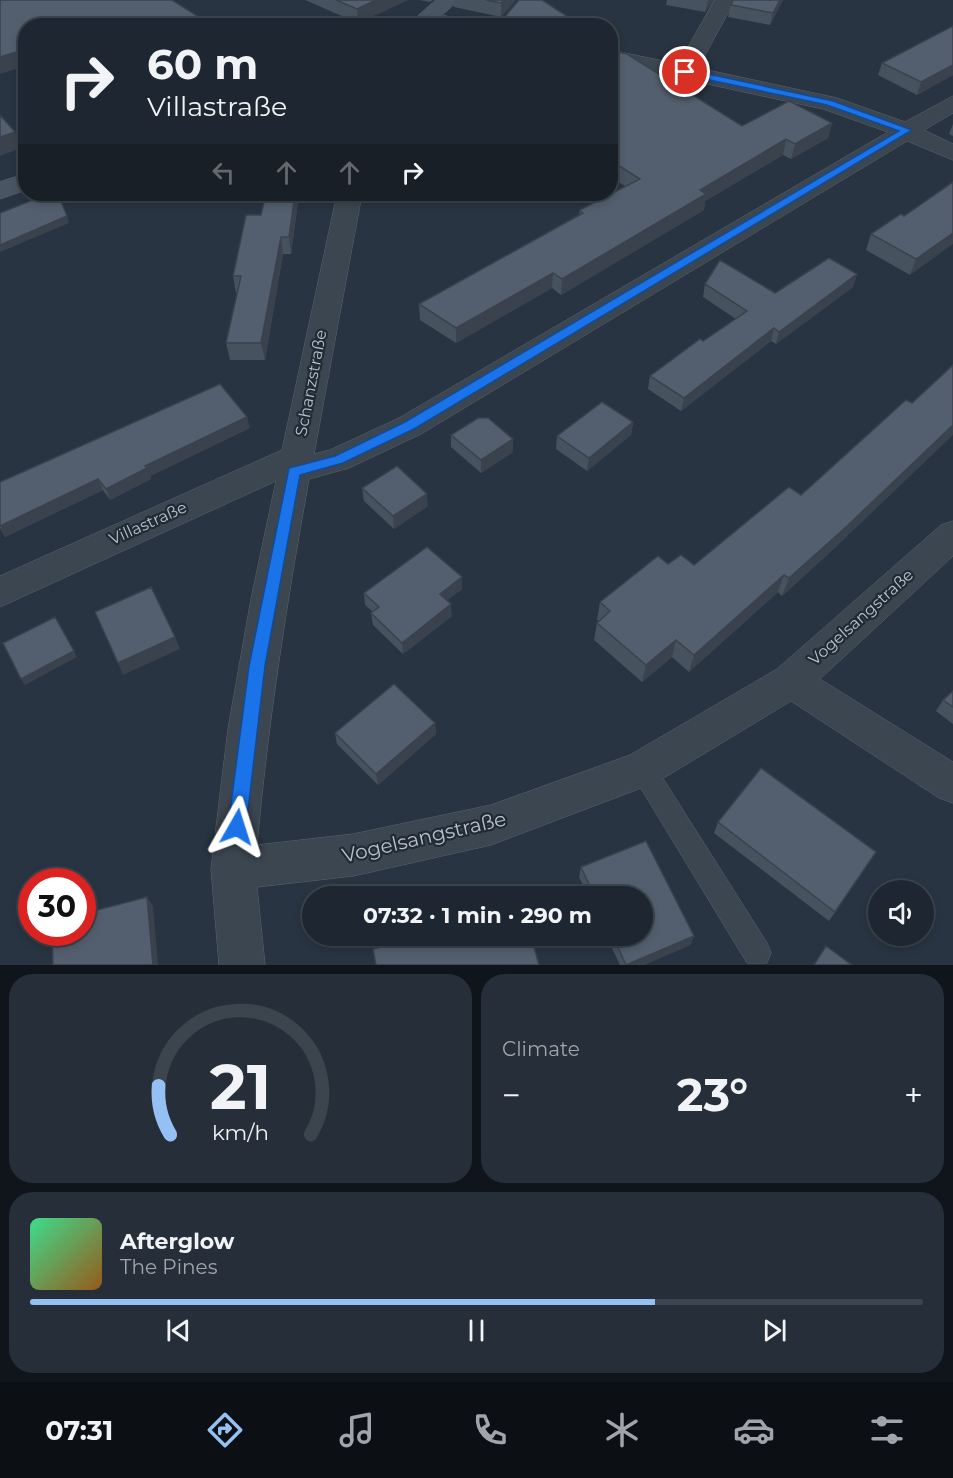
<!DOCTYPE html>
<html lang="en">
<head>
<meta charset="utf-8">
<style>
	:root { --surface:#1e2731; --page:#262f39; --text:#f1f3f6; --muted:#a1a5ab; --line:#3c444d; --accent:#95c0f3 }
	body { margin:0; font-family:Montserrat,sans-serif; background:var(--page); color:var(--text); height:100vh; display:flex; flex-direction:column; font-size:22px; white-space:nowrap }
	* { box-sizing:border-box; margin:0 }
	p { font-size:20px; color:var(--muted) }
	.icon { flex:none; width:33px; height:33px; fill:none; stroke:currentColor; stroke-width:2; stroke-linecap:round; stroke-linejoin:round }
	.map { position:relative; height:965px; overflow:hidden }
	.drawer { display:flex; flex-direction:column; gap:9px; padding:9px; background:#10151b; flex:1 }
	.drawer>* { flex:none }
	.banner { position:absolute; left:18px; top:18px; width:600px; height:183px; border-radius:24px; box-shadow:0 3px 9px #0003,0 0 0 2px var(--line); background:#1e2731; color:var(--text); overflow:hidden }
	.buttons { position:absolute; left:868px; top:880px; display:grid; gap:12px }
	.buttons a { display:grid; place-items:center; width:66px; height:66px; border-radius:50%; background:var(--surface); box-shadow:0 3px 9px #0003,0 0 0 2px var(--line); font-size:30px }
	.speed { position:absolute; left:18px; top:868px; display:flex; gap:12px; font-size:30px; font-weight:700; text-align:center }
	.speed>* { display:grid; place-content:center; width:78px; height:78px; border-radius:50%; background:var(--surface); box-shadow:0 3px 9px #0003,0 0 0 2px var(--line); line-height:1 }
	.speed .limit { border:9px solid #d22; background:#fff; color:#111 }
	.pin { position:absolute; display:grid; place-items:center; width:51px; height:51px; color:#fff; margin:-26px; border:3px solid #fff; border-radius:50%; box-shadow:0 2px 6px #0007 }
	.me { position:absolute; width:66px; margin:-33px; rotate:6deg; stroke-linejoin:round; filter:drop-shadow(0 0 4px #0008) }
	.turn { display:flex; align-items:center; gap:21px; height:126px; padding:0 30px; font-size:27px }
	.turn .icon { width:78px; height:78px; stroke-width:2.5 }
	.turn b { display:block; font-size:42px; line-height:51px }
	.lanes { display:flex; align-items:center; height:57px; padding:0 30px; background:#0003; justify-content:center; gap:30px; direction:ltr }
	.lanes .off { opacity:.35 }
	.big { font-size:45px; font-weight:700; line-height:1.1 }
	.drawer .widget { flex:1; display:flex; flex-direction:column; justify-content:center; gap:9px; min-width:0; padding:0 21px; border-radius:24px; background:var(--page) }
	.drawer .dial { align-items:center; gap:0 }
	.dial svg { height:156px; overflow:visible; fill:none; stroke:var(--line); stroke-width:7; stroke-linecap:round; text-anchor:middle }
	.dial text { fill:var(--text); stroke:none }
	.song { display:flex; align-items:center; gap:18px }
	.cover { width:72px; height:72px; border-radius:9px; background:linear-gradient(135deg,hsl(150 70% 55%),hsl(30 70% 35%)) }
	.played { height:6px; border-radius:3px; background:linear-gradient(90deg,var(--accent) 70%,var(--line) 70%) }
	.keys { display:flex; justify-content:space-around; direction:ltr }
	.heat { display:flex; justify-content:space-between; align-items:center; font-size:33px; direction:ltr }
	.drawer .tiles { flex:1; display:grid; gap:9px; grid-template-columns:1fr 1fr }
	.widget:last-child { grid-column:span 2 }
	.trip { position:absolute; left:302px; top:886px; width:351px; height:60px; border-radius:30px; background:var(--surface); box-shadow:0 3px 9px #0003,0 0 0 2px var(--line); font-weight:700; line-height:60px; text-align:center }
	.menu { display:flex; height:96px; justify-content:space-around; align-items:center; background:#0c1014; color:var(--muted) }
	.menu .icon { width:42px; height:42px }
	.menu .selected { color:var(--accent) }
	.menu b { font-size:27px; color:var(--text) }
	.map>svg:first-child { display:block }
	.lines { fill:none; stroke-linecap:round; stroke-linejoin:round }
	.lane-casing { stroke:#5a646e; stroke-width:1 }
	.street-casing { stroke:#5a646e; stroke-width:1 }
	.secondary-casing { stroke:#5a646e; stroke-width:1 }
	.lane { fill:#3c4650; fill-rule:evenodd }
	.street { fill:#3c4650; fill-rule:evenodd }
	.secondary { fill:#4a5563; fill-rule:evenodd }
	.wall { fill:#47525f }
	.shaded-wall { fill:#3a424d }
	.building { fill:#535f6e; stroke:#3a424d; stroke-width:1.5 }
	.route { fill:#1a73e8; stroke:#114b97; stroke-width:1.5 }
	.labels { text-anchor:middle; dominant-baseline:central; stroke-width:4.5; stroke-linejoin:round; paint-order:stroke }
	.street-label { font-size:16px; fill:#b9c1cb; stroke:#212b36 }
	.near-street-label { font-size:20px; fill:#b9c1cb; stroke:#212b36 }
</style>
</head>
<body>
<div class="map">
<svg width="953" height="965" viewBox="0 0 953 965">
	<rect width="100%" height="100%" fill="#283441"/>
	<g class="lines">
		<g class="lane-casing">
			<path id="lane" d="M643,757L652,761L767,943L771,953L767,963H747L634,777L630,769L634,761Z"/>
		</g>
		<g class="street-casing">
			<path id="street" d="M715,0H735L698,68L837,98L905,122L953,96V113L924,130L953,144V160L907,141L421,434L349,468L309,479C287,601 268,722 257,845L353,834L491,805L630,755L777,669L941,525L953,521V556L820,679L953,762V803L939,798L791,701L657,782L491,845L353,876L257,887L265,965H219L211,869L228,729L251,599L276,481L0,607V576L282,450L337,194H362L314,454L330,450L399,418L888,132L823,109L610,63V50L678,64Z
				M429,12L471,22L474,26H434L422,22L419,18L422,14Z"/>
		</g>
		<g class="secondary-casing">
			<path id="secondary" d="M436,0H459L430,26H407Z
				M26,174V190L0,199V182Z"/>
		</g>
		<use href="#lane" class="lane"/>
		<use href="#street" class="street"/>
		<use href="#secondary" class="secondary"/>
	</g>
	<path class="wall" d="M305,0H408L358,23Z
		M419,0H433L430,2Z
		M454,0H516L501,17L454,7Z
		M667,0H714L705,12L666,5Z
		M783,0L770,25L728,17L731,5Z
		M953,26V75L917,95L878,75L882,63Z
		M610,50L742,126L832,123L828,138L791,159L783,155L705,201L704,210L561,295L552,288L456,343L420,320L419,304L579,215L580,210L625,186L610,177Z
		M953,124V136L949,134Z
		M953,182L910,275L866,250L871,234L904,216Z
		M299,194L291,254H283L265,360H230L226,343L237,293H236L233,276L261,215Z
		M857,274L853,287L776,344L771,341L681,411L648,389L650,376L736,319L703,297L705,284L775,293Z
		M633,422L631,435L587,471L556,449L557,436Z
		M250,428L150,476L151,479L110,500L103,490L5,537L0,528V482Z
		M451,435L513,452L481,473L451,447Z
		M362,488L428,506L394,529L364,501Z
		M838,545L782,596L778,592L689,672L672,657L642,682L594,640L597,623L599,621L597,620L600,602L668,564L694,565Z
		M462,589L447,600L452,616L403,654L373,625L371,613L373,612L365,605L364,593Z
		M953,691V724L936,711L943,700Z
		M435,723L436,734L378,785L337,744L335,733Z
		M718,822L876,852L829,921L714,833Z
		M646,841L694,936L690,945L644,965H620L606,936H642V897H589L579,877L581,867Z"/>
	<path class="shaded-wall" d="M376,0H408L358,23L357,9Z
		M504,0H516L501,17V3Z
		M708,0H714L705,12Z
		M780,0H783L770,25L773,13Z
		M26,49V66L0,74V57Z
		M953,65V75L917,95L921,82Z
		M832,123L828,138L791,159L795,144Z
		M15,132L21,148L0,156V137Z
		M786,139L783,155L705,201L704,210L561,295L562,279L700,190Z
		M295,194H299L291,254L289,237Z
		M67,216L69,223L0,252V245Z
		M953,233V244L910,275L916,259Z
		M281,237L283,254L265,360L261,343Z
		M553,273L552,288L456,343V328Z
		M857,274L853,287L776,344L779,332Z
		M774,328L771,341L681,411L684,398Z
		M247,417L250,428L150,476L151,479L110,500L106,489L145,466Z
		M633,422L631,435L587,471L589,458Z
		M953,425V435L838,545L782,596L789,578Z
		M513,439V452L481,473V460Z
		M98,479L103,490L5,537L0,526Z
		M427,494L428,506L394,529L393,516Z
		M784,575L778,592L689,672L694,655Z
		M462,577V589L440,606V594Z
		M451,604L452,616L403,654L402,643Z
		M175,637L180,649L123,675L118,663Z
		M676,640L672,657L642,682L646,665Z
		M74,651L77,657L25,685L21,679Z
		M435,723L436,734L378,785L376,774Z
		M147,897L153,906L158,965H153Z
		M694,936L690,945L644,965H627Z"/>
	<path class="building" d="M0,0H172L213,26H26V49L0,57Z
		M336,0H376L357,9Z
		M486,0H504L501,3Z
		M519,0H542L582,26H497Z
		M733,0H780L773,13L731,5Z
		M953,26V65L921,82L882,63Z
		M610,50L627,54L742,126L789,101L832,123L795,144L786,139L700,190L706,194L562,279L553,273L456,328L419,304L583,213L580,210L640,179L610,160Z
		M0,115L15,132L0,137Z
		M953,182V233L916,259L871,234L901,214L904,216Z
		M48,194H58L67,216L0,245V213Z
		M266,194H295L289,237H281L261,343H226L241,276H233L246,215H261Z
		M829,258L857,274L779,332L774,328L684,398L650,376L700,339L703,341L747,311L705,284L720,260L775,293Z
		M953,365V425L846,527L789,578L784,575L694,655L676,640L646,665L597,623L610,611L600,602L658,556L668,564L681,555L694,565L789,487L801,495L906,400L912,403Z
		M220,384L247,417L145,466L147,468L106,489L98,479L0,526V482Z
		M602,402L633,422L589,458L557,436Z
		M478,418H488L513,439L481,460L451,435Z
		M397,466L427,494L393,516L362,488Z
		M427,547L462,577L440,594L451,604L402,643L371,613L379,607L364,593Z
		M151,587L175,637L118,663L95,612Z
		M55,617L74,651L21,679L3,643Z
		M394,684L435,723L376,774L335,733Z
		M953,691V707L943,700Z
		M761,768L876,852L835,912L718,822Z
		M646,841L694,936L626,965L613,936H642V897H595L581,867Z
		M147,897L153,965H53L52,933H82V914Z
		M423,936H531L539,965H376L373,949Z
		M826,946L852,965H814Z"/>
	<path class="route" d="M685,69L833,101L912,130L414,429L343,463L300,475L265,666L246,827L243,833L237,835L231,833L228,827L249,666L289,468L335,456L405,422L899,131L827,105L681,74L680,72Z"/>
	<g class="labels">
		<g class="street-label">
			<text transform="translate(311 383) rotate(-79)">Schanzstraße</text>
			<text transform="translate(148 523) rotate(-24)">Villastraße</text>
			<text transform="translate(861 617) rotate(-42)">Vogelsangstraße</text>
		</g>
		<g class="near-street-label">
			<text transform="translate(424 837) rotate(-13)">Vogelsangstraße</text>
		</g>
	</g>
</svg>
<div class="buttons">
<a><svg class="icon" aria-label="sound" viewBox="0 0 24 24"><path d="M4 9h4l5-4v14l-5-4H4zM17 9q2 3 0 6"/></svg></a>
</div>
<div class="speed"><div class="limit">30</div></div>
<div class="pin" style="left:685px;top:72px;background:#d93025"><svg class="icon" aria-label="arrive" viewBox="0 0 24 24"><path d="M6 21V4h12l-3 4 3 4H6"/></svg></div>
<svg class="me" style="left:237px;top:827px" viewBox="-20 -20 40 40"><path d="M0-17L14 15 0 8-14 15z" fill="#1a73e8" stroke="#fff" stroke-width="4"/></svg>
<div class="trip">07:32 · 1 min · 290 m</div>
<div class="banner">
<div class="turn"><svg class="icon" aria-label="right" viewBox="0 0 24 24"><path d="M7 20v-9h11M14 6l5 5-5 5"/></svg><div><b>60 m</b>Villastraße</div></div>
<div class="lanes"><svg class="icon off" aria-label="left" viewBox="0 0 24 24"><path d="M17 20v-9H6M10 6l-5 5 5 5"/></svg><svg class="icon off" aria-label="ahead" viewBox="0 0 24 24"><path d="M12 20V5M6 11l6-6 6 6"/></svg><svg class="icon off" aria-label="ahead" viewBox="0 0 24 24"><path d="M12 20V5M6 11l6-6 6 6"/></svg><svg class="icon" aria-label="right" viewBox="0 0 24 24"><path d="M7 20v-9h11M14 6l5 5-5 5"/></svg></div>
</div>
</div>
<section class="drawer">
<div class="tiles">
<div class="widget dial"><svg viewBox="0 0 100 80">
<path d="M14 69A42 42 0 1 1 86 69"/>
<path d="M14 69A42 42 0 0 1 8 44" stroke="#95c0f3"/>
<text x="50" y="56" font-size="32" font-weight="700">21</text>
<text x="50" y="72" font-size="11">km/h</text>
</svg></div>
<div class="widget"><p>Climate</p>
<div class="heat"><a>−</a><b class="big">23°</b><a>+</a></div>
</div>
<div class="widget">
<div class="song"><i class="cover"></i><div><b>Afterglow</b><p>The Pines</p></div></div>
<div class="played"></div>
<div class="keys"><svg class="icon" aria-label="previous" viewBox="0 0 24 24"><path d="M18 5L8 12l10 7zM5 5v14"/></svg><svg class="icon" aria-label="pause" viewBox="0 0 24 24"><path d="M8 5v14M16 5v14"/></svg><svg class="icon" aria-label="next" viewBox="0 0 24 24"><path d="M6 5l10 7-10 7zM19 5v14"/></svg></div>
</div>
</div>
</section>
<nav class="menu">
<b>07:31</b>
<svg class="icon selected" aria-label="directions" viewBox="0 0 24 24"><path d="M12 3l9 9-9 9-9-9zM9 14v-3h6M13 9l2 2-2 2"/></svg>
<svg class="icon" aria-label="music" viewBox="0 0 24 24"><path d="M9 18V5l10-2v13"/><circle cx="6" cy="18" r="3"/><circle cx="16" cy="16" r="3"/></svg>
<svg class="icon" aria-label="phone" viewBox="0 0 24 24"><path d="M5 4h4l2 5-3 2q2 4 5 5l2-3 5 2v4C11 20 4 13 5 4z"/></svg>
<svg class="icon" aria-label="climate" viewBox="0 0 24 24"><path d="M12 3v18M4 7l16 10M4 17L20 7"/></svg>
<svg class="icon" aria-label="car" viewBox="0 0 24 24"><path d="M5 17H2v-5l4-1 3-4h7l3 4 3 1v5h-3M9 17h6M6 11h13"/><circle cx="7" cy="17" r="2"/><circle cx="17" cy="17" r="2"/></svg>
<svg class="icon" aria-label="filters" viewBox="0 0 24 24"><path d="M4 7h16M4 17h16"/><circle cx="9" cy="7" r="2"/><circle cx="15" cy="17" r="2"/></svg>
</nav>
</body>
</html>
